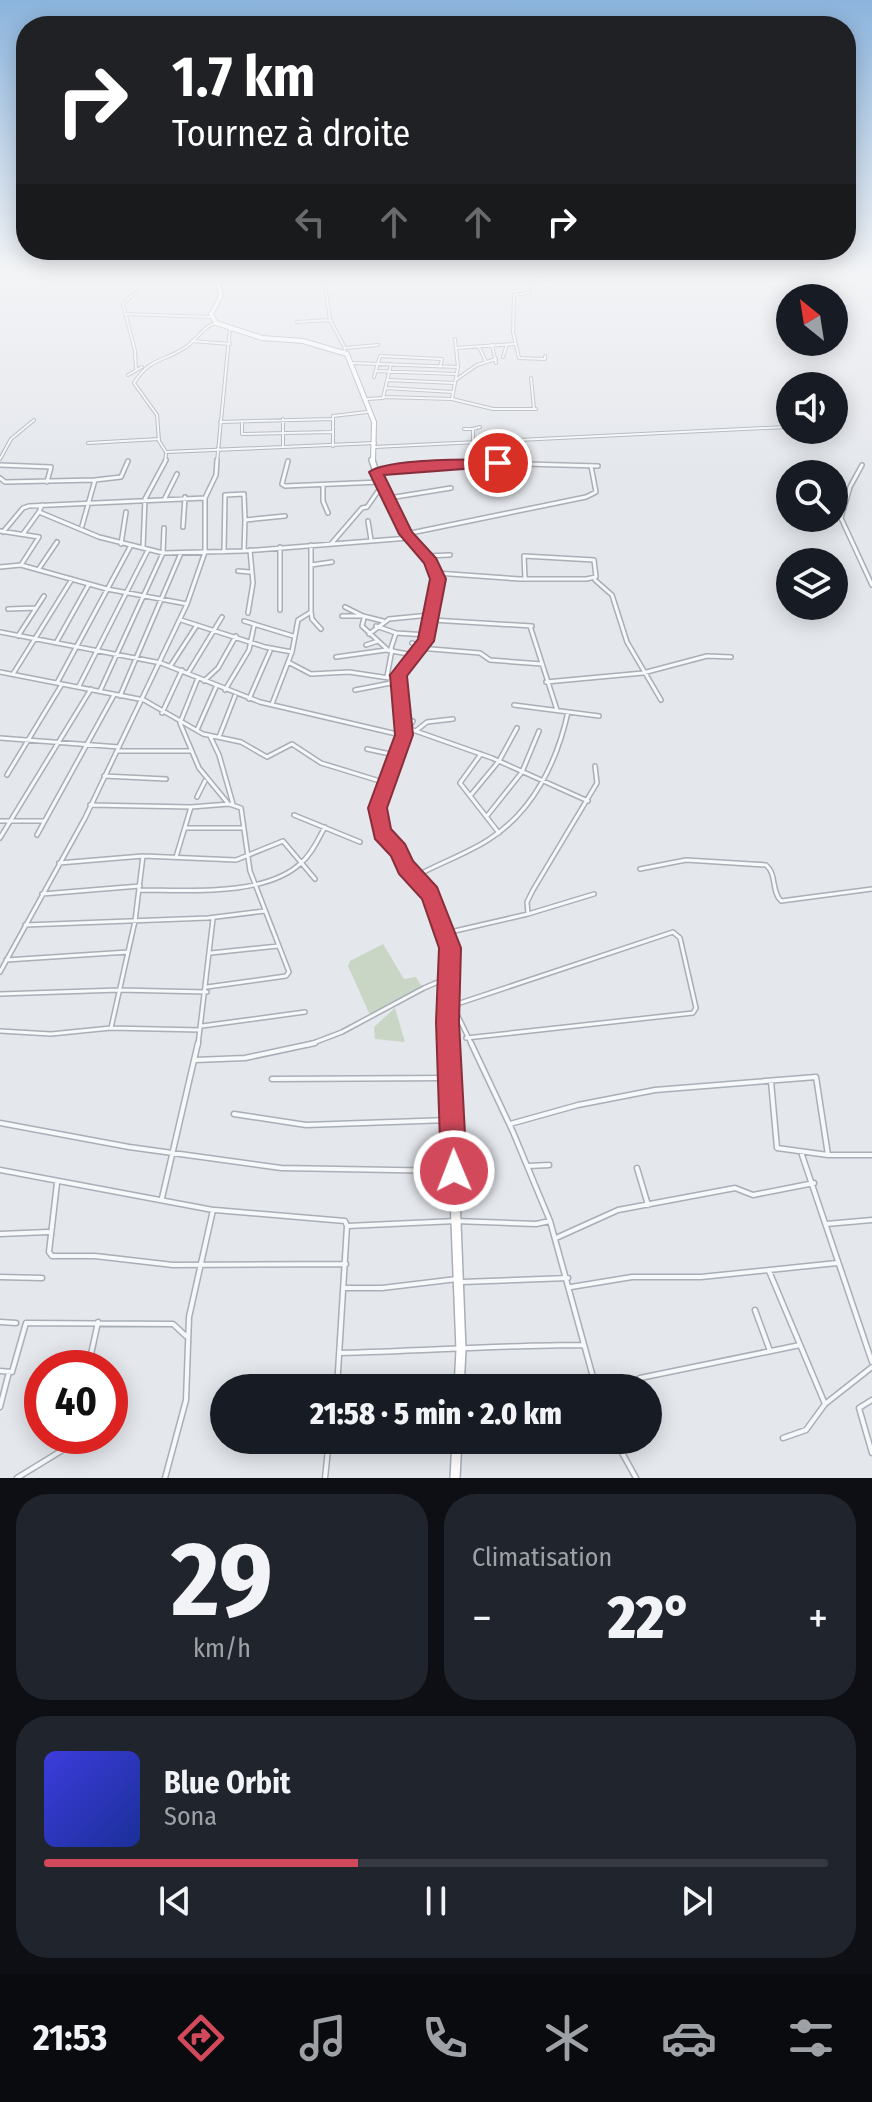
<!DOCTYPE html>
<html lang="fr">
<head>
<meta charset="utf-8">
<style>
	:root { --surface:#171b24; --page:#20242c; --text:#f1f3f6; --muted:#9ea1a6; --line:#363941; --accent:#d1495b }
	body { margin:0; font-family:"Fira Sans Condensed",sans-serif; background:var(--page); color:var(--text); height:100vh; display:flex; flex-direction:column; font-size:30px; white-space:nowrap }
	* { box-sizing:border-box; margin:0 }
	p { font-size:26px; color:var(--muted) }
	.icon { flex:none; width:44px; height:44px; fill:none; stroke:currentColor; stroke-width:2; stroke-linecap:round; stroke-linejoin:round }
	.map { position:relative; height:1478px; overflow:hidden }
	.details { display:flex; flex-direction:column; gap:16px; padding:16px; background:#0d0f14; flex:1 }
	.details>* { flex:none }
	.hud { position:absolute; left:16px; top:16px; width:840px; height:244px; border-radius:32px; box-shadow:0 4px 20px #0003; background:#202124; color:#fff; overflow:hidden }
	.needle { width:52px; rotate:330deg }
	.tools { position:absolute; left:776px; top:284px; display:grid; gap:16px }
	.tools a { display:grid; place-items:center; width:72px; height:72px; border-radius:50%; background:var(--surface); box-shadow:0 4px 20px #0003; font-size:40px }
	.speed { position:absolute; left:24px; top:1350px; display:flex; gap:16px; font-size:40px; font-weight:700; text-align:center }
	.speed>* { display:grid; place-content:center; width:104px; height:104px; border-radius:50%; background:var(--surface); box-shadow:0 4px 20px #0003; line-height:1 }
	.speed .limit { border:12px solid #d22; background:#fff; color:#111 }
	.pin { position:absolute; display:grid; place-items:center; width:68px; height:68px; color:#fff; margin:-34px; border:4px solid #fff; border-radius:50%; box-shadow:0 2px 8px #0007 }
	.me { position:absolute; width:88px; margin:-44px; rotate:359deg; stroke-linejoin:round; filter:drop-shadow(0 0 6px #0008) }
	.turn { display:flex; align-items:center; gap:28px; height:168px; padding:0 24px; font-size:36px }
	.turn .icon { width:104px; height:104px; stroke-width:2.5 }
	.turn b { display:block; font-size:56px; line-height:68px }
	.lanes { display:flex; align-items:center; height:76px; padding:0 24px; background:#0003; justify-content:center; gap:40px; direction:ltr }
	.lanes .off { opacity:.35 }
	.big { font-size:60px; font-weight:800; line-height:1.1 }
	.details .card { flex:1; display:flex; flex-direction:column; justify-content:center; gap:12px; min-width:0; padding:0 28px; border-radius:32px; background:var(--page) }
	.details .dial { align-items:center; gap:0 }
	.dial b { font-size:104px; line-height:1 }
	.song { display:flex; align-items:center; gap:24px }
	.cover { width:96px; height:96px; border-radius:12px; background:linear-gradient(135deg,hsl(240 70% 55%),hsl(230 70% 35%)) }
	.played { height:8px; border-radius:4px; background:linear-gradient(90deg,var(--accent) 40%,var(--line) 40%) }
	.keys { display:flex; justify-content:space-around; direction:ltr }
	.heat { display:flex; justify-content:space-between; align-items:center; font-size:44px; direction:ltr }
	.details .tiles { flex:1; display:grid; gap:16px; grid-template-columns:1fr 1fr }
	.card:last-child { grid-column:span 2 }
	.trip { position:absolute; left:210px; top:1374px; width:452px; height:80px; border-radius:40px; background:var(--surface); box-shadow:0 4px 20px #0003; font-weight:800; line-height:80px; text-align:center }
	.dock { display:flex; height:128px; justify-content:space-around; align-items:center; background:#090b0e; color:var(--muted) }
	.dock .icon { width:56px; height:56px }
	.dock .on { color:var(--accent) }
	.dock b { font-size:36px; color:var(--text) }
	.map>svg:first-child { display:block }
	.green { fill:#c9d6c5 }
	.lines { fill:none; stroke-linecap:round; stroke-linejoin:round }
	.street-far2-casing { stroke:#a9aeb7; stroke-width:4 }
	.street-far1-casing { stroke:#a9aeb7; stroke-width:6 }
	.street-casing { stroke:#a9aeb7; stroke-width:7 }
	.secondary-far3-casing { stroke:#a9aeb7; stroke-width:6 }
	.secondary-far2-casing { stroke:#a9aeb7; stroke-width:8 }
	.secondary-far1-casing { stroke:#a9aeb7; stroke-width:10 }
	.secondary-casing { stroke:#a9aeb7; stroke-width:12 }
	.street-far2 { stroke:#f7f8fa; stroke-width:2 }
	.street-far1 { stroke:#f7f8fa; stroke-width:3 }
	.street { stroke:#f7f8fa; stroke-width:4 }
	.secondary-far3 { stroke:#fff; stroke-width:4 }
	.secondary-far2 { stroke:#fff; stroke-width:5 }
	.secondary-far1 { stroke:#fff; stroke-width:7 }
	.secondary { stroke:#fff; stroke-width:9 }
	.route { fill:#d1495b; stroke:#882f3b; stroke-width:2 }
</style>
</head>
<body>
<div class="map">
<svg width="872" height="1478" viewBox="0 0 872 1478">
	<rect width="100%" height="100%" fill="#e4e7ec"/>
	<path class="green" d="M383,944L404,979L416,977L422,987L370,1015L348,966L350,961Z
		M395,1008L405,1042L375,1039L374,1027Z"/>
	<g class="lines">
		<g class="street-far2-casing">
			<path id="street-far2" d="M200,269L212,270
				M323,269L330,320L345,348L344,352
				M539,269L527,278L529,293L514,295L513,332L519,358L545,359V356
				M528,283L544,279
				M135,293L123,304L135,351L136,369
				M125,314L212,317
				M297,322L329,320
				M216,323C203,326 197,340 186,347C164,362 150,357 134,383L157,415L159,441L166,452L375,443
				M192,341L230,344
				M492,345L496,363
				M479,347L486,362
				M345,348L378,345
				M456,348L514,344
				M503,357L507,344
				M353,363L458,367
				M376,371L456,374
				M128,375L142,367
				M374,377L380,356L442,359L440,367
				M531,378L534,409
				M457,379L477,365L496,359
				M388,380L455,383
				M386,388L453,392
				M384,397L452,399L458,367L455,339
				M367,399L383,398L391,364
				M452,399L493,409H536
				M283,419V447
				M242,421V434L332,432
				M220,422L333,419
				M464,429H473
				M473,441V429L480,427
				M88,443L159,439
				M333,446V416L367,412
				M374,447L786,427
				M0,459L11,439L34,420
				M165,462L166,454
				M217,462L230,328
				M503,462H521"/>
		</g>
		<g class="street-far1-casing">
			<path id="street-far1" d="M288,461L282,484L285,486L380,482
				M0,465L51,467L47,482
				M862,465L850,487L841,518L872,585
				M376,472L487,463L598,466
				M0,478L5,482L95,480
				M323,486V501L328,513
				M165,498L177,474
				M389,498L451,488
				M42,505L39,512L99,537L163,553L244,551L409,538
				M368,521L371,540
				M82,526L95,480L121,477L128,461
				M183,527L185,497
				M0,531L39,537L21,565
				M3,532L23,508L29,506L205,498
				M23,534L39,512
				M406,534L586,497L596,492L591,466
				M121,544L126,512
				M331,544L362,508L367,507L381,487
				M311,545V612L312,619L321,629
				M280,547V610
				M143,548L145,499L166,460
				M244,551L245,520L285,516
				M224,552L225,495L244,494L245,520
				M426,556L450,555
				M311,565L332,562
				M0,567L21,565L107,589L187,604
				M38,570L57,542
				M238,571L250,572
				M436,573L520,579H586L596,577L594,560L524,556L525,578
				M595,580L612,595L627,642L661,700
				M345,607L363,616
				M8,609L36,608
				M248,613L253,583L250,550
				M342,616H363L383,621
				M364,618L362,626L388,650
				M181,620L265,647L292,652
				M432,620L532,626
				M244,621L293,636
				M376,626L396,633L427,635
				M530,626L557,710
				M0,632L161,663L260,702L401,735
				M369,634L389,619L430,615
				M18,636L44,596
				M56,643L89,584
				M412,643L420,646
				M366,645L378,641
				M419,648L480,653L490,660L542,664
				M390,651L396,633
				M336,657L386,650L414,655
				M288,662L311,674L349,672L389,678L398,675
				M171,665L197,625
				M0,672L144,700L203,734L241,742L267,757L292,744L321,763L383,782
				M188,673L222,617
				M13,674L72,579
				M387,676L392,650
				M198,678L180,723L199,768L227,802
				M204,681L218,668L236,636
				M390,681L398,695
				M546,682L643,673L707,656L731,657
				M57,683L130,547
				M79,686L148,550
				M225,690L249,650L254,626
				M355,690L391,683
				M100,691L163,553L164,528
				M120,696L181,553
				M249,699L270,651
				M272,704L292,652L298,620L311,612
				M514,705L599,716
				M162,713L182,670
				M410,729L492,758L588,801
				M197,730L216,687
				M417,730L427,722L453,719
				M407,731L413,721
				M210,736L219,755L233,804
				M219,737L235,696
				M0,738L119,747
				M367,749L395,755
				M117,751H191
				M481,754L460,783L499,833
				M7,775L62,684
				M104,776L166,779
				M470,796L499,761L517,728
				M197,797L205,781
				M90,805L191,807L229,804L241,808L250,871L289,972L286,976L207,987
				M294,815L360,842
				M487,816L522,772L539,731
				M0,821H44
				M185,828H243
				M37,835L114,695
				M0,838L91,689
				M176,857L191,807
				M59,863L143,856L236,860L283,841L315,879
				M640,869L686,860L766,865C777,874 771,891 781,901L872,889
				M416,876C440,863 466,854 488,840C533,812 557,762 568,712
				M139,890C186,890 265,897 301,863C312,854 318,839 325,827
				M42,894L140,886
				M528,914L594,894
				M25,925L208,918L265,911
				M446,933L528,914L527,902L533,890L597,783L595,766
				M211,953L278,946
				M6,960L128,952
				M0,972L85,818L187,604L205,552V498L216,475L217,460
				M0,994L119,990L207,992
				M452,1004L472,1045
				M454,1005L673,932L680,938L696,1008L693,1013L466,1038
				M202,1026L305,1012
				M111,1028L135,921L143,856
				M0,1031L51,1034L111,1028L200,1030
				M198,1045L213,919
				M308,1045L342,1032L424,988L438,982L446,985"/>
		</g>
		<g class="street-casing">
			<path id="street" d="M471,1043L513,1132L550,1221L596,1388
				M195,1060L245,1058L315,1043
				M272,1079L447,1078
				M771,1081L777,1148L828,1155H872
				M234,1114L306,1125L449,1120
				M0,1123L129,1147L281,1168L450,1171
				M510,1124L578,1105L655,1090L816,1077L828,1155
				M801,1152L872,1362
				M528,1166L549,1165
				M637,1168L648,1205
				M0,1170L213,1210L189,1317L186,1400L165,1478
				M57,1183L49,1252L52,1256H95L173,1265L346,1264
				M162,1198L198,1043
				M215,1210L345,1221L347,1226L456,1221L536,1224L550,1221
				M826,1224L872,1220
				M0,1234L48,1232
				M556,1238L618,1210L735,1188L753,1195L814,1183
				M769,1271L825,1404
				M0,1277L42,1278
				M462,1282L568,1278
				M571,1287L632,1277H701L837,1263
				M345,1288H382L457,1279
				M755,1310L770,1351
				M0,1322L16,1323
				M340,1353C422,1351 503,1345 584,1345
				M88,1368L98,1322
				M0,1371L12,1372L26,1323L173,1324L186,1336
				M337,1388L347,1226
				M624,1388L640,1378L800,1345
				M872,1400L859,1408L872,1453
				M0,1407L9,1372
				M783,1438L806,1430L825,1404L872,1367
				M615,1440L636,1478
				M17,1478L61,1451L72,1436
				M325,1478L329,1440"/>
		</g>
		<g class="secondary-far3-casing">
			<path id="secondary-far3" d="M213,269C216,295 230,283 211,314L216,323L262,338L303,341L347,354L374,422L373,462"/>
		</g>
		<g class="secondary-far2-casing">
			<path id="secondary-far2" d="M372,460L381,487L406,534L430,561L438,579L427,637L408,666L398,675L402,715"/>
		</g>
		<g class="secondary-far1-casing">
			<path id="secondary-far1" d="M402,713L404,735L379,801L378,815L384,837L430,893L450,948L449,1045"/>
		</g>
		<g class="secondary-casing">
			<path id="secondary" d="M449,1043L461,1350L459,1388
				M455,1478L457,1440"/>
		</g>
		<use href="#street-far2" class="street-far2"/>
		<use href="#street-far1" class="street-far1"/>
		<use href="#street" class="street"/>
		<use href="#secondary-far3" class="secondary-far3"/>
		<use href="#secondary-far2" class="secondary-far2"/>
		<use href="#secondary-far1" class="secondary-far1"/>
		<use href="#secondary" class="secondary"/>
	</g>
	<linearGradient id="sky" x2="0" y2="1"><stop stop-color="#8bb4dd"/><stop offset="0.57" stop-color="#f3f4f6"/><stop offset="1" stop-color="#f3f4f6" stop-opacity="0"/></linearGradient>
	<rect width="872" height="476" fill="url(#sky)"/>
	<path class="route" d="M498,459L503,460V466L384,475L412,532L436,558L446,579L434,641L407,676L413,735L387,808L391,829L405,844L413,861L437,887L461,948L459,1022L467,1171L463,1180L454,1184L445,1180L441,1171L436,1022L439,948L422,899L399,874L391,856L375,839L368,808L395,735L390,675L418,639L430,579L424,563L399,534L369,472C388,458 471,460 498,459Z"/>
</svg>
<div class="tools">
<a><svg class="needle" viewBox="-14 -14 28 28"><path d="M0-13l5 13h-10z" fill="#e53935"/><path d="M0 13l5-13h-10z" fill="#9ea1a6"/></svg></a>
<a><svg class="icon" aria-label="sound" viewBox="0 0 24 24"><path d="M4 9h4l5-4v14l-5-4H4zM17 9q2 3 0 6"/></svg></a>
<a><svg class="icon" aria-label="search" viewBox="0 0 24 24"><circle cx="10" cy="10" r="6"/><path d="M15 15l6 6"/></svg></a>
<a><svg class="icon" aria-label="layers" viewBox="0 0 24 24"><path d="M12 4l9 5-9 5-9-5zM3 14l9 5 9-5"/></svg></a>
</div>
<div class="speed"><div class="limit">40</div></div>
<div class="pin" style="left:498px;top:463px;background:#d93025"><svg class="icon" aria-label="arrive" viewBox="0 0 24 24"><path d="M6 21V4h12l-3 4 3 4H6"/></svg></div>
<svg class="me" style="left:454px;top:1171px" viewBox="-20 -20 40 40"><circle r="17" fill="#d1495b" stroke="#fff" stroke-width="3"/><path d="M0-11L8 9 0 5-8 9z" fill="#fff"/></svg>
<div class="trip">21:58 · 5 min · 2.0 km</div>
<div class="hud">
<div class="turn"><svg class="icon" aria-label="right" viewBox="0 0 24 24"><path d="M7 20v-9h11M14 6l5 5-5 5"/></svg><div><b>1.7 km</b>Tournez à droite</div></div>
<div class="lanes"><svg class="icon off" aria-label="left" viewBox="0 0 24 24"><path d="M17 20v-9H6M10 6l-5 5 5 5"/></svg><svg class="icon off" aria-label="ahead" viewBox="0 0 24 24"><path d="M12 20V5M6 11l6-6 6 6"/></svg><svg class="icon off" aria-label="ahead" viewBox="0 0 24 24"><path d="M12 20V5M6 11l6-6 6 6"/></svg><svg class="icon" aria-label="right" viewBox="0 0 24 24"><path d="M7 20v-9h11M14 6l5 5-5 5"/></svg></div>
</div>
</div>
<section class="details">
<div class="tiles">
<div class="card dial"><b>29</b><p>km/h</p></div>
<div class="card"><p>Climatisation</p>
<div class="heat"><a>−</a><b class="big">22°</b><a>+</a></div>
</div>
<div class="card">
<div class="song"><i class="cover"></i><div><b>Blue Orbit</b><p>Sona</p></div></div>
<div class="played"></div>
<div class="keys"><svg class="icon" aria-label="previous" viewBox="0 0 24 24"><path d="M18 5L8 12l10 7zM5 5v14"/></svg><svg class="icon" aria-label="pause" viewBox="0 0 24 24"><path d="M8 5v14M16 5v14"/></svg><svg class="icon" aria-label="next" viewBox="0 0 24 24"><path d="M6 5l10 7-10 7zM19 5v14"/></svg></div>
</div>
</div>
</section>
<nav class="dock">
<b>21:53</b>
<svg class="icon on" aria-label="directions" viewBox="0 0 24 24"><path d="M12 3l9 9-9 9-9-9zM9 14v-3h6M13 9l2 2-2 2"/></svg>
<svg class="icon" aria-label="music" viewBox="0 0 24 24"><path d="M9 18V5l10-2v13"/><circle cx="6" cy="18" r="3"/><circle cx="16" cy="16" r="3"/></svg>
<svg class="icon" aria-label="phone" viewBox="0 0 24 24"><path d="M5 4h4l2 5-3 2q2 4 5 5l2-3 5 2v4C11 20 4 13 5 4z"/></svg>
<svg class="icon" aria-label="climate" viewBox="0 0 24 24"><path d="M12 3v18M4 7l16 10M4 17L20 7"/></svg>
<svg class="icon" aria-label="car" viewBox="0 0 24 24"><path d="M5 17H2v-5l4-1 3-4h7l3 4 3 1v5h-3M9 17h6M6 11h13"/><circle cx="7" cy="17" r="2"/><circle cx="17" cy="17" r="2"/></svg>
<svg class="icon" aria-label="filters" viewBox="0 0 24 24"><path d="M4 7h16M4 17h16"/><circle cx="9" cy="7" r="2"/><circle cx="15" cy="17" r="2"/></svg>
</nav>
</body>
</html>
